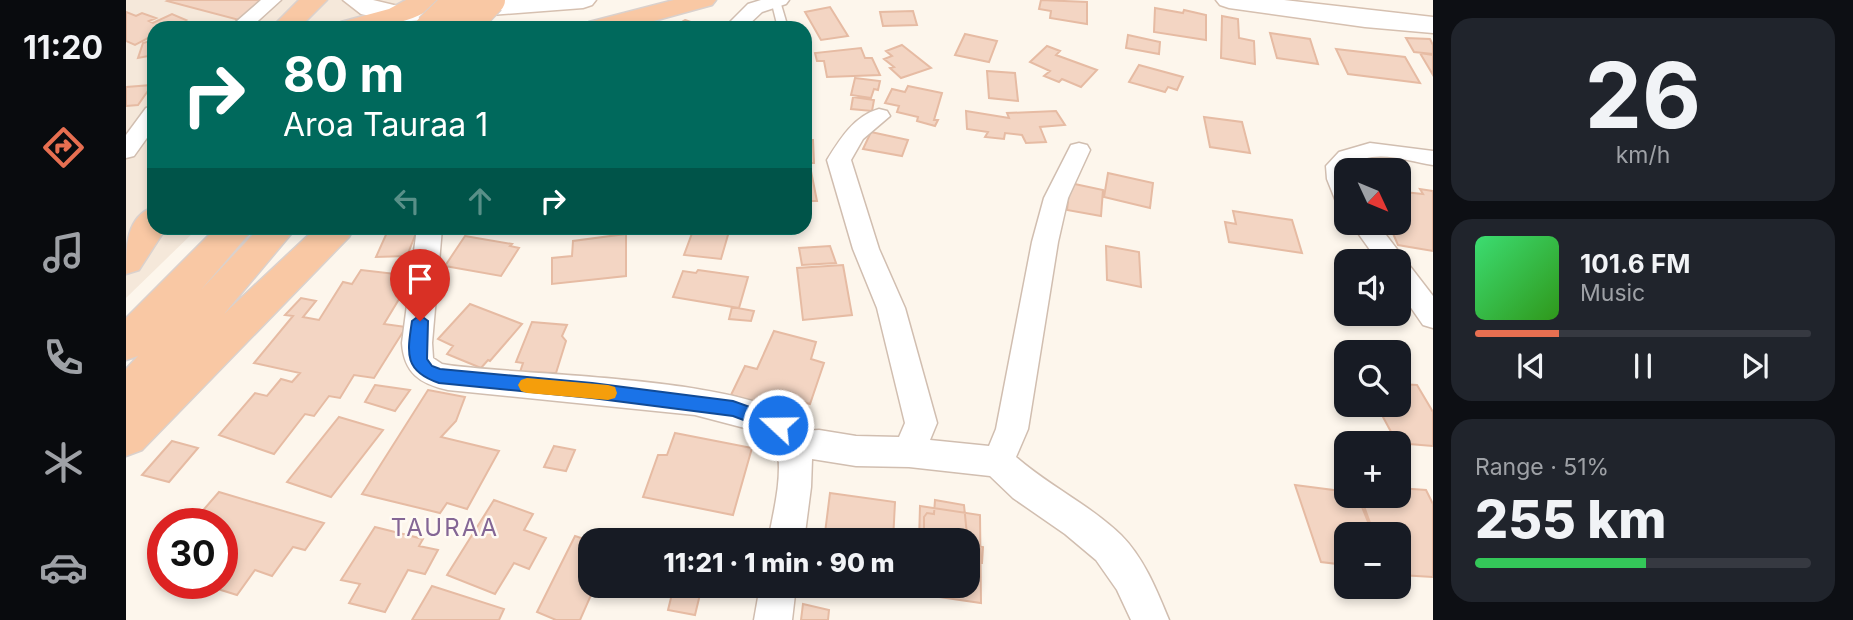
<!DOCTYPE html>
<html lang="en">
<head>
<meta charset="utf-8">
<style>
	:root { --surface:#171b24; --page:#20242c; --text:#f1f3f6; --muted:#9ea1a6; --line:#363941; --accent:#e76f51 }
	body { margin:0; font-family:Inter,sans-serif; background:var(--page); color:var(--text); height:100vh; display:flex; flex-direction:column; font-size:26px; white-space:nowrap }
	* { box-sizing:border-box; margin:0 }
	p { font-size:23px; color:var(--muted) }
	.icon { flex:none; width:38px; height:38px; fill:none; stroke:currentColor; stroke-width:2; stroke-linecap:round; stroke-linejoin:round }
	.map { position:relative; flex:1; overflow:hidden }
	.panel { display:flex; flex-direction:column; gap:18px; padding:18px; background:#0d0f14; width:420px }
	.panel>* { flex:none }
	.guide { position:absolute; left:21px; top:21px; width:665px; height:214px; border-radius:21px; box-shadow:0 4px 10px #0003; background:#00695c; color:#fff; overflow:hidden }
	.needle { width:46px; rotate:134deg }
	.tools { position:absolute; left:1208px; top:158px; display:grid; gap:14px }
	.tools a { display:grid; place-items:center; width:77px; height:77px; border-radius:14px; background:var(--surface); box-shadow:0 4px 10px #0003; font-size:35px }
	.speed { position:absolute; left:21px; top:508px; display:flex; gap:14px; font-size:35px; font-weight:700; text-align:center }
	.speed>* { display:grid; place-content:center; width:91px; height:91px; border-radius:50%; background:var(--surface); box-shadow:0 4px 10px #0003; line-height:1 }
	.speed .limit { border:10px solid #d22; background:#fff; color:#111 }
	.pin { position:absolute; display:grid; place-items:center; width:60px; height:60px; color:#fff; margin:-72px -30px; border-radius:50% 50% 50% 0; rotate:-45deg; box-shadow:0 0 7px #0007 }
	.pin .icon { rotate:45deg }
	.me { position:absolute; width:77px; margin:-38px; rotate:291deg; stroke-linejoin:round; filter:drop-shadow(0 0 5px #0008) }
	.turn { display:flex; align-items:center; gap:24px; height:147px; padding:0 21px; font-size:32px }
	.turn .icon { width:91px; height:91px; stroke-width:2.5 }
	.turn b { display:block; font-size:49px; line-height:60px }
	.lanes { display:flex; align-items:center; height:66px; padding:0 21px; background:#0003; justify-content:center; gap:35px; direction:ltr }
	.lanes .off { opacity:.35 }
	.big { font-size:52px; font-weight:800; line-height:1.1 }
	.panel .card { flex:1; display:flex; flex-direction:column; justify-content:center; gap:10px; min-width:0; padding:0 24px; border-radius:21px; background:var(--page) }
	.panel .dial { align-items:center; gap:0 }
	.dial b { font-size:91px; line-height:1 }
	.song { display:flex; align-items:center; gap:21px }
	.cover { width:84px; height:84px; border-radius:10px; background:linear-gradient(135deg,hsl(140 70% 55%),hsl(110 70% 35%)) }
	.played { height:7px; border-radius:4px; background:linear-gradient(90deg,var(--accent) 25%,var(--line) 25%) }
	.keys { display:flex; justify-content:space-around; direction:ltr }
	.charge { height:10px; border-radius:5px; background:linear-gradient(90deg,#34c759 51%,var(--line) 0) }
	.trip { position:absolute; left:452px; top:528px; width:402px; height:70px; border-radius:21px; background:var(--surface); box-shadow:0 4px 10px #0003; font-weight:800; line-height:70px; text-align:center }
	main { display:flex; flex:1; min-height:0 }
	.tabs { display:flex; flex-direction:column; width:126px; justify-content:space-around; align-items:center; background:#090b0e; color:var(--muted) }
	.tabs .icon { width:49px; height:49px }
	.tabs .selected { color:var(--accent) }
	.tabs b { font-size:32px; color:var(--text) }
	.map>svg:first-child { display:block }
	.residential { fill:#f5e8da }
	.building { fill:#f3d5c3; stroke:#e6bba3; stroke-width:2 }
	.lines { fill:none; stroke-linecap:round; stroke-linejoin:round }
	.service-casing { stroke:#d1beb0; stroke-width:3 }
	.minor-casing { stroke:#d1beb0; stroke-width:3 }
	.secondary-casing { stroke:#d6c0b0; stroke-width:3 }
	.trunk-casing { stroke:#dad1cd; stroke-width:3 }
	.service { fill:#fff; fill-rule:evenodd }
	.minor { fill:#fff; fill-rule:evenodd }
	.secondary { fill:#fff; fill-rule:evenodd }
	.trunk { fill:#f9c8a4; fill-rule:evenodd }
	.trunk-bridge-casing { stroke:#dad1cd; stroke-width:30; stroke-linecap:butt }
	.trunk-bridge { stroke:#f9c8a4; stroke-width:28 }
	.route { fill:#1a73e8; stroke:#114b97; stroke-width:2 }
	.slow { fill:#f59e0b }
	.labels { text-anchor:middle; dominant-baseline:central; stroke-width:5; stroke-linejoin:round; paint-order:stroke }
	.near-neighbourhood-label { font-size:24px; letter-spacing:2px; fill:#846695; stroke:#fffaf3 }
</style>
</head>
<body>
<main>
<nav class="tabs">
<b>11:20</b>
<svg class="icon selected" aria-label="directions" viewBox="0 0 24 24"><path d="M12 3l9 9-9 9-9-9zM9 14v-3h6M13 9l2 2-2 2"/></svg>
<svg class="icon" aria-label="music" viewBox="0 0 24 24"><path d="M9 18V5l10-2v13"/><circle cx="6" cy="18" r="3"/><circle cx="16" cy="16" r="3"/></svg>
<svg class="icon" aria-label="phone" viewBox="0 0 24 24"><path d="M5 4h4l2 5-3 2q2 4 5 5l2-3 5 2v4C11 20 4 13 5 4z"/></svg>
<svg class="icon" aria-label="climate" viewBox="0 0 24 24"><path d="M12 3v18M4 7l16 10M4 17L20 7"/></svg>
<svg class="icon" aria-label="car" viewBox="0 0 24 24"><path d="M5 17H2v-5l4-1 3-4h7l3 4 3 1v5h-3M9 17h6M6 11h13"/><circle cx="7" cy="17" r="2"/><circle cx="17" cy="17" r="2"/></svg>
</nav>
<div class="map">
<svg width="1307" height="620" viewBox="0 0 1307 620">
	<rect width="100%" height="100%" fill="#fdf6ec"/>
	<path class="residential" d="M0,0H308L280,28H28V228H72L0,298Z"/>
	<path class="building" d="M138,0L113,20L41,1L43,0Z
		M915,0L961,2V24L924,18L925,11L913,9Z
		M704,7L722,36L695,40L679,12Z
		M1029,8L1057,13L1058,10L1080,15V40L1028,32Z
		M787,11L791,25L757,26L754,12Z
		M0,12L10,16L16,13L30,18L23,21L27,23L46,14L60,20L43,28H28V35L9,45L0,41Z
		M1096,16L1112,19L1113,38L1128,41L1129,64L1095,58Z
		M559,20L582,28H534L541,23L549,26Z
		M1144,33L1184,39L1192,64L1151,58Z
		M839,34L871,41L863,62L829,55Z
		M1002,35L1034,42L1033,54L1000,48Z
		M1280,38L1304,39L1307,45V54L1288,52Z
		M28,40V55L12,58L17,43Z
		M776,45L805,68L775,78L764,68L768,67L758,59L766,56L760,51Z
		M921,46L934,51L930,55L971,70L955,87L936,79L933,82L918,76L924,71L904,62Z
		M735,48L739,58H746L754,75L701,77L698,61H691L689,53Z
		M1210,49L1279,57L1294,83L1222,74Z
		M1294,53L1307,55V75Z
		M1013,65L1057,77L1051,90L1042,87L1039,92L1003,82Z
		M861,71L889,73L892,101L863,98Z
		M729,78L754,81L752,90L748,89L745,98L725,95Z
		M26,85L12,105L0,106V87Z
		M782,86L816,93L808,120H812L809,126L791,121L792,117L771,112L773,106L759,103L766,89L779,92Z
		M727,97L748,100L746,111L725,109Z
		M840,111L883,118L881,113L930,111L939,125L914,127L920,142L900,143L896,135L879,133L878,139L859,137L862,132L841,129Z
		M1078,117L1116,122L1124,153L1084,147Z
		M745,132L782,140L776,156L737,149Z
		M679,140H687L688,163H679Z
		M1234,159L1253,162L1256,168L1268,169L1239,170Z
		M685,171L691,201H679V172Z
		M982,173L1027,183L1024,208L978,197Z
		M1272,179L1278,192L1297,194L1294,189L1307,191V251L1272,245L1262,222H1272Z
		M944,183L977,190L975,216L941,210Z
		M1107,211L1166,220L1176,253L1103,242L1099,222L1110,224Z
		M263,228H292L281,256L250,257Z
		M568,228H604L595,259L558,255Z
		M500,234V276L426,284V258L446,256L447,241Z
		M339,236L386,244L384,246L393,248L375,276L319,266Z
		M704,246L710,263L676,265L673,248Z
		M980,246L1013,252L1015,287L981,280Z
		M717,265L726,315L677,320L671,268Z
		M235,270L287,276L258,324L280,327L248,378L228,375L214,398L203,396L188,416L179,414L148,454L93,435L129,393L141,396L155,379L166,382L174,373L128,363L167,316L159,315L175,298L190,301L177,317L193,320L217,282L226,284Z
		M572,270L622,277L613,308L547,297L557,271L570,273Z
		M344,304L396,324L364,361L362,360L355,368L321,354L327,346L312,339Z
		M606,307L628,311L625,321L603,319Z
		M406,322L441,325L436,336L440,341L430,373L394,372L397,363L390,362Z
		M648,331L690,342L685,359L698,363L684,404L665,399L659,411L605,395L619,366L631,369Z
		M1272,384L1291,385L1307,412V446L1271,443L1250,404H1272Z
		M249,385L284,390L269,411L239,402Z
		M302,390L339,397L330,421L315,437L373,451L341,509L321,503L314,513L236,494Z
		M213,417L257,430L205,497L161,482Z
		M549,433L626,448L607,515L517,497L532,455H541Z
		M46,441L72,448L43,482L16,475Z
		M428,446L449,450L440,471L418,467Z
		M1169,485L1215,491L1220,505L1236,507L1247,534H1220V565L1195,562Z
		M1272,488L1300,490L1307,504V577L1274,575L1272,534H1248L1234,495H1272Z
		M93,492L198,523L179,550L167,547L146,576L129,570L111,595L79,585L96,583V523H66Z
		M704,493L769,502L767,541H698Z
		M368,500L407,514L398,530L420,538L403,569L388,563L369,594L321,575Z
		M809,500L838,505L842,545L857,547L856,563L844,564L843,593L797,588L842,586V541H798V517L801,513L808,514Z
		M794,506L854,515L855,603L792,594V586H842V541H793Z
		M249,527L297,539L293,546L312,550L299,574L282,570L259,612L223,603L234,584L215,580Z
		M449,536L464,541V586H469L454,620H430L411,612Z
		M306,586L378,609L373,620H286Z
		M548,586H576L569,615L542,610Z
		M677,604L703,610L702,620H675Z"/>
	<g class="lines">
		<g class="service-casing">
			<path id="service" d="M645,0L654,1L662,28H652Z"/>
		</g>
		<g class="minor-casing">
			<path id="minor" d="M135,0H155L124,28H103Z
				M635,0H663L660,4L636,12L619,28H598L622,4Z
				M28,106V128L8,156L0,158V135L20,108Z
				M753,109L761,111L764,116L737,139L725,160L753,249L779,308L811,423L804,440L863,446L870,429L906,242L918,198L945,145L953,143L961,145L964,150L942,198L932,242L902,429L890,457C923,486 964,505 995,535C1018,558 1031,591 1043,620H1005L991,590L970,560L939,534L887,498L864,476L783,467L730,466L686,459L685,487L678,541H642C648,509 657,477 651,446L634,432L569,415L322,390C294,384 278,373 276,343L291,228H316L306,343L307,358L316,364C379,376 650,375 677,431L693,430L730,436L773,437L779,423L751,308L727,249L701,160C714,139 728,116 753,109Z
				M1244,143L1307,151V165C1286,162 1259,152 1238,159C1231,161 1225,168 1220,170V206L1211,204L1201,179L1200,166L1213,152Z
				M1224,222H1250L1307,296V328L1297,325L1272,289V261H1252Z
				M634,586H670L666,620H628Z"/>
		</g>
		<g class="secondary-casing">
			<path id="secondary" d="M217,0H247L272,6L356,0H470L466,5L457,8L272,22L235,14Z
				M1090,0H1158L1307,17V33L1239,27L1103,8L1094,5Z"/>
		</g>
		<g class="trunk-casing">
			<path id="trunk" d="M173,0H201L173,28H145Z
				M280,0H313C294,26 240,28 211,28L215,22L263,9Z
				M548,0H590L586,5L502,28H459L463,22Z
				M28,207V228H40L13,270L0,274C0,247 0,216 28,207Z
				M90,228H128L74,291L133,228H170L98,314L190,228H228L223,237L16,450L0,456V369L12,356L0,360V318Z"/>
		</g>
		<use href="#service" class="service"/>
		<use href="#minor" class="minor"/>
		<use href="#secondary" class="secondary"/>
		<use href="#trunk" class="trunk"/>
		<g class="trunk-bridge-casing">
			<path id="trunk-bridge" d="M303,28L332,0
				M338,28L365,0"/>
		</g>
		<use href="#trunk-bridge" class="trunk-bridge"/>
	</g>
	<path class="route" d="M294,315L302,321L301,359L306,366L314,369L466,383L607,401L658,419L661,425L658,431L652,433L607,416L466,398L313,383C278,371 281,354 286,321Z"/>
	<path class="slow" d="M401,378L482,385L489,387L491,393L489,398L482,400L401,393L395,391L392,385L395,380Z"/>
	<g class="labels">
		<g class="near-neighbourhood-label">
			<text x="319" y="527">TAURAA</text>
		</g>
	</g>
</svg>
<div class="tools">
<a><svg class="needle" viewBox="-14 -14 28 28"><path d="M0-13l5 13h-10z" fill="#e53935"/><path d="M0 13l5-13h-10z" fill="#9ea1a6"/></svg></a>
<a><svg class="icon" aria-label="sound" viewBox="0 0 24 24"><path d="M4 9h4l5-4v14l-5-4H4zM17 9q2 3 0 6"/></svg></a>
<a><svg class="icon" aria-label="search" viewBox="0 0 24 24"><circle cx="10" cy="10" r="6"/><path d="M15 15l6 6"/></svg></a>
<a>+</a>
<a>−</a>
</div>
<div class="speed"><div class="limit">30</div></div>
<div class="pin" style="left:294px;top:321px;background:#d93025"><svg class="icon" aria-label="arrive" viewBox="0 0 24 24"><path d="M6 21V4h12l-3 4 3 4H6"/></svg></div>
<svg class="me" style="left:652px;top:425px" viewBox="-20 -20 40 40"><circle r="17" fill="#1a73e8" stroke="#fff" stroke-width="3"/><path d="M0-11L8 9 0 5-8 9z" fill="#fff"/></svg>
<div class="trip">11:21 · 1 min · 90 m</div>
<div class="guide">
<div class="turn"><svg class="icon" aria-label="right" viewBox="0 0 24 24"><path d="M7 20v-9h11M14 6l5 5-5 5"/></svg><div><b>80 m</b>Aroa Tauraa 1</div></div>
<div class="lanes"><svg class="icon off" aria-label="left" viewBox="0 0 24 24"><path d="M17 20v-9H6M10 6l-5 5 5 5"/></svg><svg class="icon off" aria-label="ahead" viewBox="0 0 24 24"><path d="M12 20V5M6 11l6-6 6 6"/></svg><svg class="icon" aria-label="right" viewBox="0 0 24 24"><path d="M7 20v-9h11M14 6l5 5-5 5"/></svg></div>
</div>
</div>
<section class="panel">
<div class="card dial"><b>26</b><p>km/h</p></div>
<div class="card">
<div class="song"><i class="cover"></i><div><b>101.6 FM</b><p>Music</p></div></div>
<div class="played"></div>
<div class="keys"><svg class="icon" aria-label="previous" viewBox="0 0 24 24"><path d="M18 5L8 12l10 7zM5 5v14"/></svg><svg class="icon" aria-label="pause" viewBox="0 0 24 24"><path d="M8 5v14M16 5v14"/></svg><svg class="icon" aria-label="next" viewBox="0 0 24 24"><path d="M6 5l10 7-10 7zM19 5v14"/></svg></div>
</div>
<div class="card"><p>Range · 51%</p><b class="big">255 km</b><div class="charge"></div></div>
</section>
</main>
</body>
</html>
